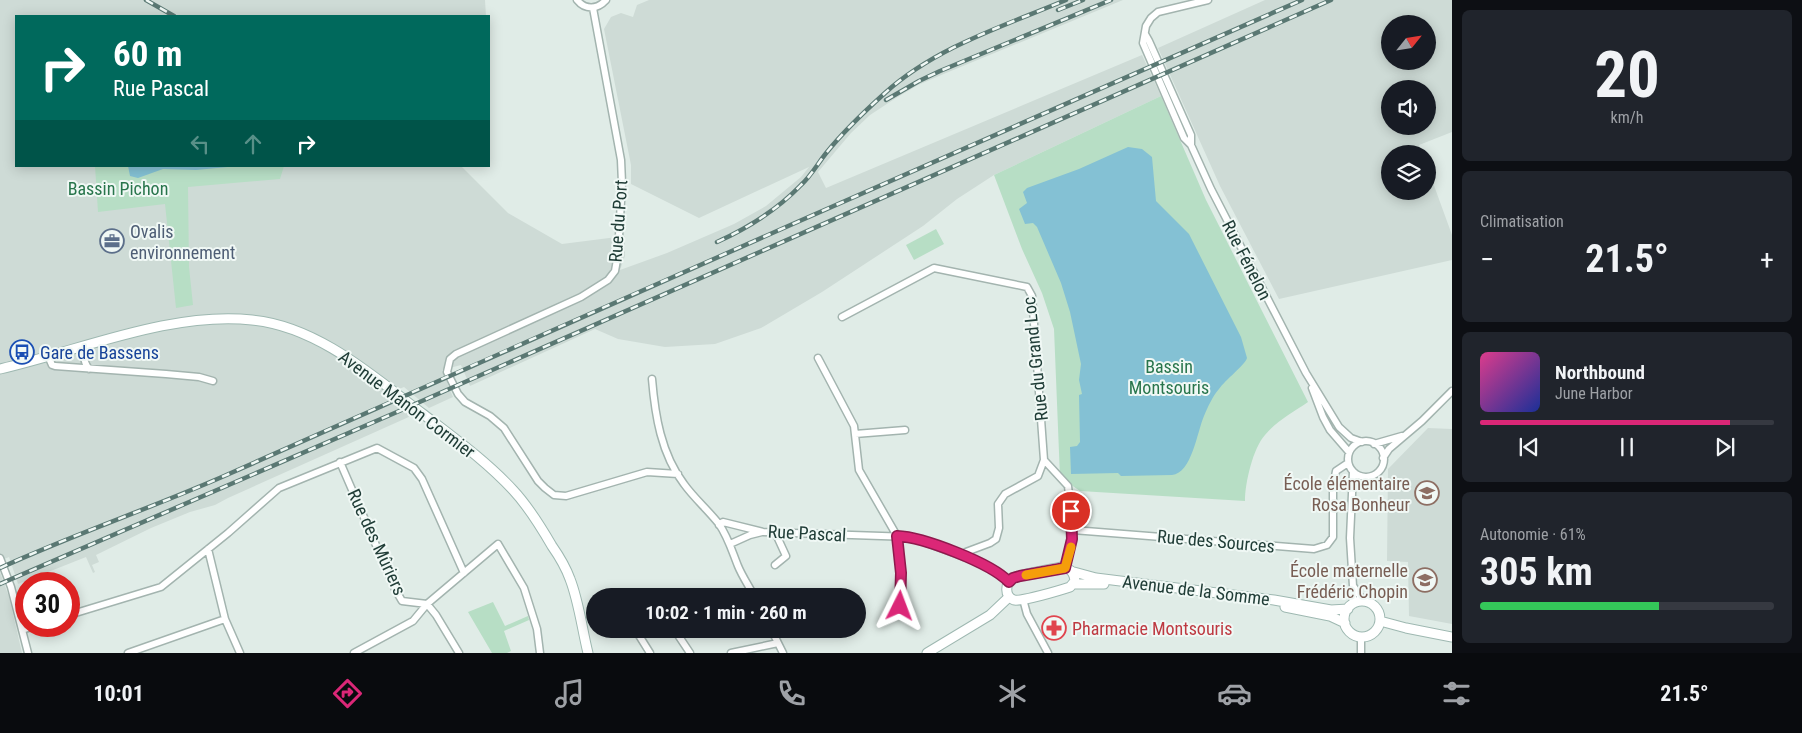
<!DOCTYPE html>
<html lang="fr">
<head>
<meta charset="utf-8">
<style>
	:root { --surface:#171b24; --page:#20242c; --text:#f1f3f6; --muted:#9ea1a6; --line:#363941; --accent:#db2777 }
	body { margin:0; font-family:"Roboto Condensed",sans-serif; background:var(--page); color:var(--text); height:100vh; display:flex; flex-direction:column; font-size:19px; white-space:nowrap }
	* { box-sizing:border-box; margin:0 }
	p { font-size:16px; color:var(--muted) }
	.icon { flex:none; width:28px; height:28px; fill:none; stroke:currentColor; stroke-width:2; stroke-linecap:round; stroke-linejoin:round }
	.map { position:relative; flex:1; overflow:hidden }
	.details { display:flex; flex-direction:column; gap:10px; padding:10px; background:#0d0f14; width:350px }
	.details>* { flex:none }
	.hud { position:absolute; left:15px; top:15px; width:475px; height:152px; border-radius:0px; box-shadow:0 2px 12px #0003; background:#00695c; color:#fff; overflow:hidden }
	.needle { width:32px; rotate:60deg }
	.buttons { position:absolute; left:1381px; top:15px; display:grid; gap:10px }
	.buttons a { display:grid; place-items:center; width:55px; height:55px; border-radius:50%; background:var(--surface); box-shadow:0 2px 12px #0003; font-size:25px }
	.speed { position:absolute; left:15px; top:572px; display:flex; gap:10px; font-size:25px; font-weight:700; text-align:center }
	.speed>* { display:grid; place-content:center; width:65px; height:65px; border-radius:50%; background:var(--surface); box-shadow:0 2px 12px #0003; line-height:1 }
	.speed .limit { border:8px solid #d22; background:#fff; color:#111 }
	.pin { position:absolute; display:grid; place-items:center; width:42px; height:42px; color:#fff; margin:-21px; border:2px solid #fff; border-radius:50%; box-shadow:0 1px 5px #0007 }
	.me { position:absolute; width:55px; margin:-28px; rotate:3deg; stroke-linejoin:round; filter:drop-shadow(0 0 4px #0008) }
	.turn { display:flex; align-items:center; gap:18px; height:105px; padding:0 15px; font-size:22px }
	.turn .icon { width:65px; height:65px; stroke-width:2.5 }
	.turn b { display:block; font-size:35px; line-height:42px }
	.lanes { display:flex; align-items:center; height:48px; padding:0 15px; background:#0003; justify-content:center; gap:25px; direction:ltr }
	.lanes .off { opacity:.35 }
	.big { font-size:38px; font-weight:700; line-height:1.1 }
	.details .widget { flex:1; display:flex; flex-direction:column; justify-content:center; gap:8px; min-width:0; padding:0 18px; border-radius:8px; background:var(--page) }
	.details .dial { align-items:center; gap:0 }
	.dial b { font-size:65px; line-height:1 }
	.song { display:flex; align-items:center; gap:15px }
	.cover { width:60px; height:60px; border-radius:8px; background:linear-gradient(135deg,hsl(330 70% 55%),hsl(230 70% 35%)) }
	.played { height:5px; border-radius:2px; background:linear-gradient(90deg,var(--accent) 85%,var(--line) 85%) }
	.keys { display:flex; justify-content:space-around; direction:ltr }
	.heat { display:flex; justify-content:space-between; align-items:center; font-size:28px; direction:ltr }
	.charge { height:8px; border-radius:4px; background:linear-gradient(90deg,#34c759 61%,var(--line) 0) }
	.trip { position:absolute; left:586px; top:588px; width:280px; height:50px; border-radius:25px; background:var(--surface); box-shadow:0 2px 12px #0003; font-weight:700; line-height:50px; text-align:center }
	.tab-bar { display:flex; height:80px; justify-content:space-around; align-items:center; background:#090b0e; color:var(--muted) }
	.tab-bar .icon { width:35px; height:35px }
	.tab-bar .selected { color:var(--accent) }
	.tab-bar b { font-size:22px; color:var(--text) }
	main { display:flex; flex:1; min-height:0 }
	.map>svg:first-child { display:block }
	.built { fill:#cedbd6; fill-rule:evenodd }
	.green { fill:#b7dec5 }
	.water { fill:#84c1d4 }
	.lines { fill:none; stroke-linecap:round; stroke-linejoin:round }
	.street-casing { stroke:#a3b4af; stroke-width:9 }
	.secondary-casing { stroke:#9eb8b1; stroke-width:11 }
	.street { stroke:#fff; stroke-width:6 }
	.secondary { stroke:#fff; stroke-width:9 }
	.rail-casing { stroke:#5a7873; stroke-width:4.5 }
	.rail { stroke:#f0f8f5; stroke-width:2.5; stroke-dasharray:8; stroke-linecap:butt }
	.route-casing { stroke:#8e194d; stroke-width:12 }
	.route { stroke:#db2777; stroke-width:9 }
	.slow { stroke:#f59e0b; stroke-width:9 }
	.labels { text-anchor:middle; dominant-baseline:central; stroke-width:4; stroke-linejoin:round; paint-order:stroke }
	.park-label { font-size:18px; fill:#28754c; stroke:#f0f8f5 }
	.street-label { font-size:18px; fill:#203d37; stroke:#f0f8f5 }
	.service-label { font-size:18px; fill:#4e5e75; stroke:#f0f8f5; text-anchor:start }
	.transit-label { font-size:18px; fill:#164399; stroke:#f0f8f5; text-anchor:start }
	.education-label { font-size:18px; fill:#785e54; stroke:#f0f8f5; text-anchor:end }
	.health-label { font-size:18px; fill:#be3a42; stroke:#f0f8f5; text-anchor:start }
</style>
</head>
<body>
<main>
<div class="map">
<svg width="1452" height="653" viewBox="0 0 1452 653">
	<rect width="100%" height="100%" fill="#e0ece7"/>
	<path class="built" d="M0,0H485L486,16H16V166H461L508,213L562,244L625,236V256L620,270L667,253L734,224L766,206L801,177L809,167L699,218L631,184V165L604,29L611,17L621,13L633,17L637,5L649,0H1123L946,73L918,85L896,98L870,115L851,133L818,172L826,188L1142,55L1161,96L994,175L957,199L923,226L822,292L761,328L715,344L665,347L618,339L595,329L470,386L461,365L442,370L453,397L429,408L404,387L384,395L411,416L228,498L215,505L190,512L151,528L96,555L99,562L92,565L95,572L93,573L86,557L18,584L9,557L0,561Z
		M1265,0H1452V132L1419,145L1422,154H1390V191H1428V169L1452,235V260L1279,299L1220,186L1158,48ZM1390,24H1428V61H1390ZM1390,89H1428V126H1390Z
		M1428,428L1452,429V624L1409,616L1408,562L1387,561L1388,469Z
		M0,572L9,597L22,653H0Z"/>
	<path class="green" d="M1161,96L1206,200L1308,402C1294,412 1276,421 1265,435C1253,448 1245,483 1245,501L1080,491L1060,477L1054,329L1042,293L1022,249L994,175Z
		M95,166H284L280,179L188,187L189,267L193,305L176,308L165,204L98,212Z
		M936,229L944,244L914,260L906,245Z
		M493,602L505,626L528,616L529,620L504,631L511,651L507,653H492L468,612Z"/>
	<path class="water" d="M1128,147L1142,149L1152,157L1156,201L1189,234L1241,337L1247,358C1245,365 1225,380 1219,389C1212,397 1208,407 1204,416C1197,432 1192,473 1172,475L1121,476L1118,473L1071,474L1070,447L1077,446L1080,442L1079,395L1082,394L1079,380L1081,364L1070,312L1061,283L1037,227L1033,223L1025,224L1019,209L1027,203L1023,192L1027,188L1079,169Z
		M128,166H238L196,170L163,169L138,178L130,176Z"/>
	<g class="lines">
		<g class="street-casing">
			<path id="street" d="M577,0C585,10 597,10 606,0
				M1208,0L1158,12L1151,18L1146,26L1143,43L1184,138L1191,145L1211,189L1306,373L1339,427L1351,438L1362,442
				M593,8L621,160L622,183L618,254L615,271L608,280L581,297L456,354L450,359L447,372L458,394L465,402L490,416L504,428L538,481L545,488L554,495L566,496L647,472L678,474
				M1145,34L1149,41L1191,135V145
				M842,317L934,268L1027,287L1032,296L1044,460L1038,476L1005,494L998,504L999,528L996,539L990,543L966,552L964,557
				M89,346C84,355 82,360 89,369
				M49,358L52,365L55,366L166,374L199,377L213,381
				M818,358L854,426L859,470L897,536L901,573L900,606
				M652,379C655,415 661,454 684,484C694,498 708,510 719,524C728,537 732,551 738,566C742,576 749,586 754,596
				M1312,388L1323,417L1330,430L1349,452
				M855,434L905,430
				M1348 459a18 18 0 1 1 36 0a18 18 0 1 1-36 0Z
				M1374,444L1402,436
				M1383,458L1389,449L1422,421L1452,391
				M1044,460L1068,486L1073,530L1071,547L1065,567
				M340,462L395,589L402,601L427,604L436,615L459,653
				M719,525L723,522L763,532L911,537L986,565L1001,574L1009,582
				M1073,530L1314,549L1327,545L1333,537V487L1336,471L1348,463
				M730,544L750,535L762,532
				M208,549L225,619L240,653
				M0,558L11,587L28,653
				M775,565L786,556L775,532
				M1354,587L1363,601
				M1023,599L1027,614L1048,653
				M1353,604V586L1350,538L1353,472
				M69,615L161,587L228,533L279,488L377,448L414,468L422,479L464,573
				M635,629L650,653
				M674,629L690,653
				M771,629L783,653
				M22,630L34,626
				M1361,637V653
				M128,653L225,619
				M354,653L413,621L427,604L498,544L524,588L537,629L540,653
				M731,653L778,643"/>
		</g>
		<g class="secondary-casing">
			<path id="secondary" d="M0,369C79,351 171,311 252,320C317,326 373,376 423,414C454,438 486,461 513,490C528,506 541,527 552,546C559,556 566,568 570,579C579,602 582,629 588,653
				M1062,567C1071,569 1074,572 1075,581L1070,587C1061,590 1021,602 1014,600C1004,596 1005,583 1013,578C1021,574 1051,569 1062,567Z
				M1074,572L1096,578L1274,600L1331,610L1348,609
				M1074,584H1104
				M1344 619a18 18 0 1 1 36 0a18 18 0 1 1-36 0Z
				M1285,607L1330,616L1345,623
				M1380,621L1406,628L1452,637
				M927,653L990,615L1009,597"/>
		</g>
		<use href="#street" class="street"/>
		<use href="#secondary" class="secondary"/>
		<g class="rail-casing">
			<path id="rail" d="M146,0L174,16
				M1058,10L1083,0
				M886,100L919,81L940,71L1111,0
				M717,242C748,228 777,210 801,185C811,176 818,163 827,152C844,131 865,111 885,93C936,47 1004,26 1066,0
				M0,568C76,533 155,507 231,473C587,314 945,157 1302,0
				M0,584L397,412L1331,0"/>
		</g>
		<use href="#rail" class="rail"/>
	</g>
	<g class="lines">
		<g class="route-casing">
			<path id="route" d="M900,606L901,573L897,536C923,537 991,563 1009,582L1013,578L1020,576L1065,568L1072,539L1071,511"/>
		</g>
		<use href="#route" class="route"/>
		<path class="slow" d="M1026,575L1065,568L1071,547"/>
	</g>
	<defs>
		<g id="office-ring" transform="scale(1.25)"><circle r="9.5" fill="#f0f8f5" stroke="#5c6f8a" stroke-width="1.5"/><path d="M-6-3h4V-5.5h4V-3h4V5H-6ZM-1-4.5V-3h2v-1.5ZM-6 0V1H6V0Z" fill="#5c6f8a"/></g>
		<g id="bus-ring" transform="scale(1.25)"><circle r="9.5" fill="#f0f8f5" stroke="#1a4fb4" stroke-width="1.5"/><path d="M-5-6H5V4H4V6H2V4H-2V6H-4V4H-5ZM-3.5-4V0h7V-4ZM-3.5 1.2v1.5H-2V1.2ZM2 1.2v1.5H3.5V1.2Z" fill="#1a4fb4"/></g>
		<g id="school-ring" transform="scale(1.25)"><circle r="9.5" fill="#f0f8f5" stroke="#8d6e63" stroke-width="1.5"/><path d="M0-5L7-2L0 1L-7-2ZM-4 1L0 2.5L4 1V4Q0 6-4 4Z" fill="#8d6e63"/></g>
		<g id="pharmacy-ring" transform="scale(1.25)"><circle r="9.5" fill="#f0f8f5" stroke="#e0444e" stroke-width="1.5"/><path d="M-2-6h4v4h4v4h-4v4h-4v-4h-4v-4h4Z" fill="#e0444e"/></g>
	</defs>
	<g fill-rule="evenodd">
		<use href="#office-ring" x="112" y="241"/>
		<use href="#bus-ring" x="22" y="352"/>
		<use href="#school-ring" x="1427" y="493"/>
		<use href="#school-ring" x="1425" y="580"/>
		<use href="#pharmacy-ring" x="1054" y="628"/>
	</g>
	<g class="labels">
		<g class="park-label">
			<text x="118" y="188">Bassin Pichon</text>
			<text x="1169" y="366">Bassin<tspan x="1169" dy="21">Montsouris</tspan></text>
		</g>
		<g class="street-label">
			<text transform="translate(618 221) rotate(-86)">Rue du Port</text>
			<text transform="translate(1247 260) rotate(63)">Rue Fénelon</text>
			<text transform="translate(1035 359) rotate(-96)">Rue du Grand Loc</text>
			<text transform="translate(407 404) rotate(37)">Avenue Manon Cormier</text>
			<text transform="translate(807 533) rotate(3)">Rue Pascal</text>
			<text transform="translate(1216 541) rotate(5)">Rue des Sources</text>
			<text transform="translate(377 542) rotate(65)">Rue des Mûriers</text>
			<text transform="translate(1196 590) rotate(7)">Avenue de la Somme</text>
		</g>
		<g class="service-label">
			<text x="130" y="231">Ovalis<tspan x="130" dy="21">environnement</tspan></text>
		</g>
		<g class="transit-label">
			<text x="40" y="352">Gare de Bassens</text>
		</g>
		<g class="education-label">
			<text x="1410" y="483">École élémentaire<tspan x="1410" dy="21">Rosa Bonheur</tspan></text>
			<text x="1408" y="570">École maternelle<tspan x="1408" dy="21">Frédéric Chopin</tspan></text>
		</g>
		<g class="health-label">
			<text x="1072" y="628">Pharmacie Montsouris</text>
		</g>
	</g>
</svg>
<div class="buttons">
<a><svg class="needle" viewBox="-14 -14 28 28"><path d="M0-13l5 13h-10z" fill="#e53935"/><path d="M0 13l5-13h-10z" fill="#9ea1a6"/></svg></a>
<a><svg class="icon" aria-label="sound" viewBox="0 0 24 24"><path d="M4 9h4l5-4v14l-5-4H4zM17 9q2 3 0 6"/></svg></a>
<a><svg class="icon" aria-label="layers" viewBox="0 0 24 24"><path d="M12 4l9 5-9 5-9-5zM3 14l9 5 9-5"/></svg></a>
</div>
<div class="speed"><div class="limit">30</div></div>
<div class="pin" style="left:1071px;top:511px;background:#d93025"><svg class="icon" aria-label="arrive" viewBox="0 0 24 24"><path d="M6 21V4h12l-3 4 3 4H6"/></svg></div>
<svg class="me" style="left:900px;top:606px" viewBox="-20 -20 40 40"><path d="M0-17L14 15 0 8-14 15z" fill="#db2777" stroke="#fff" stroke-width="4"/></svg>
<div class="trip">10:02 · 1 min · 260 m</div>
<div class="hud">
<div class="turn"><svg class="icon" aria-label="right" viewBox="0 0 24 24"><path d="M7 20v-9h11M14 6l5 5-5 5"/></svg><div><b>60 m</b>Rue Pascal</div></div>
<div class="lanes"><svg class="icon off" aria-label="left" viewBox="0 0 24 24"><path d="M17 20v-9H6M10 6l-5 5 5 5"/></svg><svg class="icon off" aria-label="ahead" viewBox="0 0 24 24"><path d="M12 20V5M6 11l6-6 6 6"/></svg><svg class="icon" aria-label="right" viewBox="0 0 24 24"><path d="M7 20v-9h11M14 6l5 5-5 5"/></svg></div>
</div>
</div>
<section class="details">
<div class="widget dial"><b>20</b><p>km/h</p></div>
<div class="widget"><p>Climatisation</p>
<div class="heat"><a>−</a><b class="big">21.5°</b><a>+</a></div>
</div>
<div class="widget">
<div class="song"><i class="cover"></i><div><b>Northbound</b><p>June Harbor</p></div></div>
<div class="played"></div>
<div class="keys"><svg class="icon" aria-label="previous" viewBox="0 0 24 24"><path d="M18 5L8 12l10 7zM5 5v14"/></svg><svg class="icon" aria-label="pause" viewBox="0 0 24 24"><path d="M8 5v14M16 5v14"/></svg><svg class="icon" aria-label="next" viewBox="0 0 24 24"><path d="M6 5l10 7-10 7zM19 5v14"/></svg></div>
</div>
<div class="widget"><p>Autonomie · 61%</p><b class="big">305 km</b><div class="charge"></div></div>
</section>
</main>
<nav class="tab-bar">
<b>10:01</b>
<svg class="icon selected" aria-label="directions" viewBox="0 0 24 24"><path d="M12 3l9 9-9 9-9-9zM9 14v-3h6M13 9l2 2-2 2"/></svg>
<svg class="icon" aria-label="music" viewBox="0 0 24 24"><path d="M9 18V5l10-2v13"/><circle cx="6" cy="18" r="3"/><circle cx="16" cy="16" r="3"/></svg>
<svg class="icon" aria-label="phone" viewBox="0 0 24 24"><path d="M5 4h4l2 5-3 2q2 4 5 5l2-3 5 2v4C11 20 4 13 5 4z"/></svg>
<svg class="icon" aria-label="climate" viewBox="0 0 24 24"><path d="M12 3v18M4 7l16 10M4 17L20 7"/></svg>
<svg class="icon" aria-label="car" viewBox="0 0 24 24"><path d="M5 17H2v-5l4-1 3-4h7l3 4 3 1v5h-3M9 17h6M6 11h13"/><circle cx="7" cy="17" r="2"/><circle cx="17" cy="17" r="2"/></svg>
<svg class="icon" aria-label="filters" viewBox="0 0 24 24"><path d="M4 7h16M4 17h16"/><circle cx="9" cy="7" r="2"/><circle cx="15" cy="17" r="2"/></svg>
<b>21.5°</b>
</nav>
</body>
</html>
